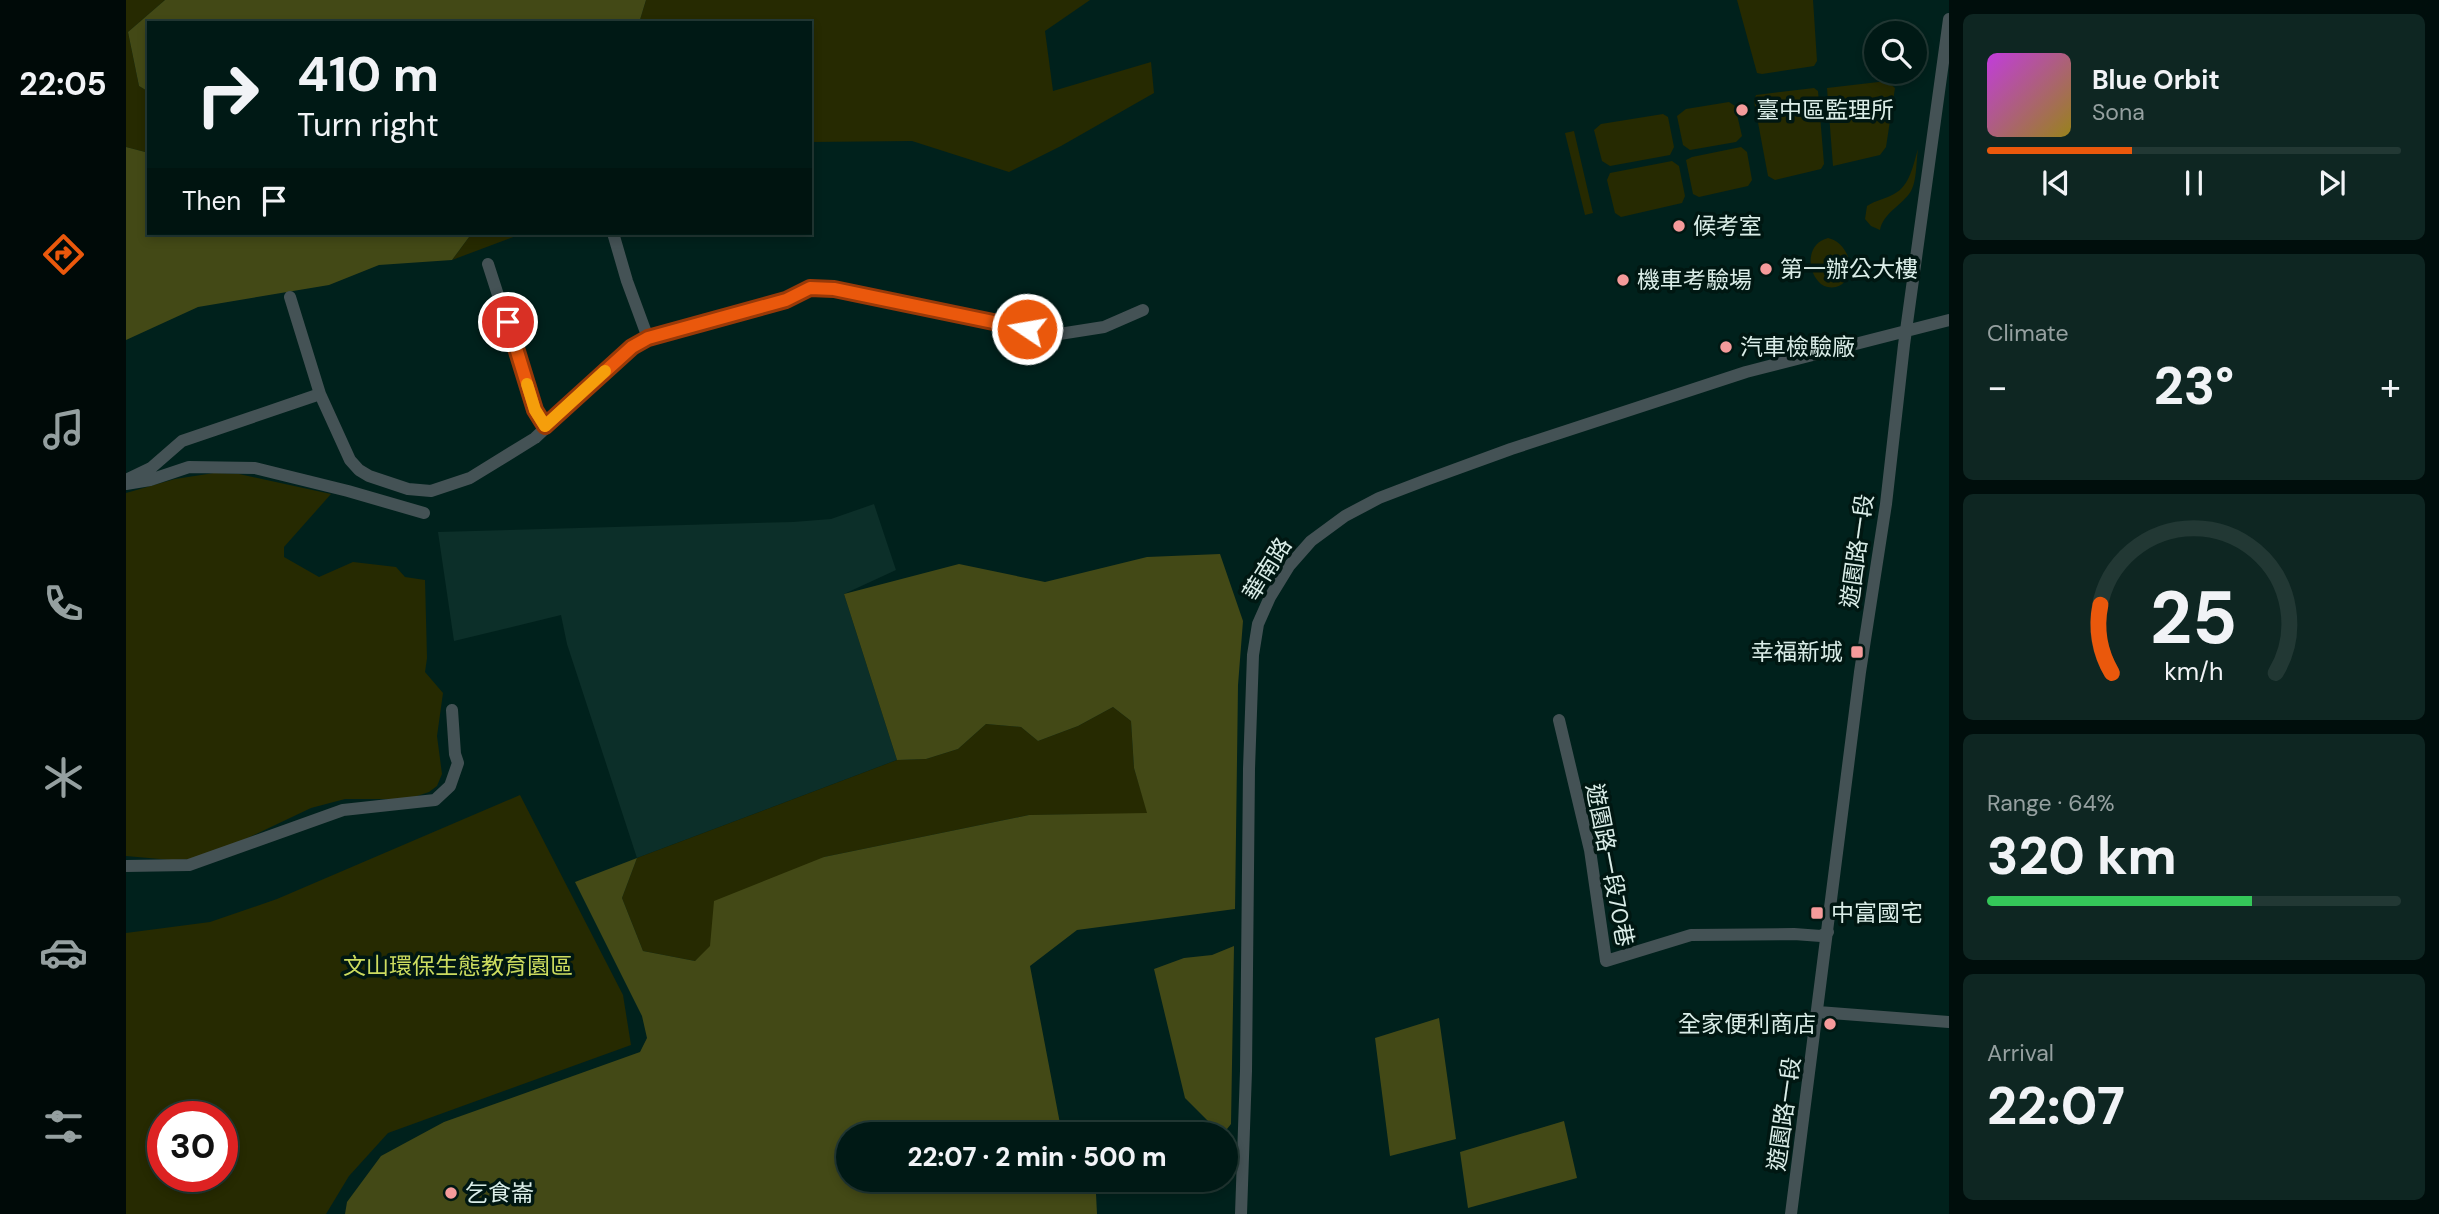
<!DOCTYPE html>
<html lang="en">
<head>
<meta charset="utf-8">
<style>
	:root { --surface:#001915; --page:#0e2622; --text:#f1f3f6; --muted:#95a0a0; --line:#223834; --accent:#ea580c }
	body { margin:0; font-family:"DM Sans","Noto Sans TC",sans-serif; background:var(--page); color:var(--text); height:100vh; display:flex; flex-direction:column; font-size:26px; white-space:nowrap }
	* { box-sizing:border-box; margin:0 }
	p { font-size:23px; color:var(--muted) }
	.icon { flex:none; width:38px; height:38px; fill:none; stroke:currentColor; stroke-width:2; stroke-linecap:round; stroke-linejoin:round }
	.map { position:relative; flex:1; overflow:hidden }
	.drawer { display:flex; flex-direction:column; gap:14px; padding:14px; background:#000e0c; width:490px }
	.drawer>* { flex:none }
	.banner { position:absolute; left:21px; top:21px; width:665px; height:214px; border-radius:0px; box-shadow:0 4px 10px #0003,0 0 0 2px var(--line); background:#001915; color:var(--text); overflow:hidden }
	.fabs { position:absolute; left:1738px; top:21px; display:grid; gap:14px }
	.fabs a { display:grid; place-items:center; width:63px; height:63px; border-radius:50%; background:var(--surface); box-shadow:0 4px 10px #0003,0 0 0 2px var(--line); font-size:35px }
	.speed { position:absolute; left:21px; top:1101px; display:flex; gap:14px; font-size:35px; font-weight:700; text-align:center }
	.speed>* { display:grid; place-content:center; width:91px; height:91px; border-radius:50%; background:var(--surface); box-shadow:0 4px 10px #0003,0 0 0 2px var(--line); line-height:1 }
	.speed .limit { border:10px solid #d22; background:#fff; color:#111 }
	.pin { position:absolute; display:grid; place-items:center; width:60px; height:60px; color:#fff; margin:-30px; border:4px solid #fff; border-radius:50%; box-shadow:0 2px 7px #0007 }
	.me { position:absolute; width:77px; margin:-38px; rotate:282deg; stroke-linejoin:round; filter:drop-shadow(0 0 5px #0008) }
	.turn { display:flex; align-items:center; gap:24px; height:147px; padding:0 35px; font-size:32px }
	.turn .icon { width:91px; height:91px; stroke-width:2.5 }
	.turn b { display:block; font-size:49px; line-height:60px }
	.then { display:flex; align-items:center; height:66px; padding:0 35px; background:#0003; gap:14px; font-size:26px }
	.big { font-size:52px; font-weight:800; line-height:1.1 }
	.drawer .widget { flex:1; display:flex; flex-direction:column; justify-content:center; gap:10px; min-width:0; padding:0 24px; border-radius:10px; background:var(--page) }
	.drawer .dial { align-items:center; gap:0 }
	.dial svg { height:182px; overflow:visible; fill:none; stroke:var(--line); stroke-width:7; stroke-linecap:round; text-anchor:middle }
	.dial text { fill:var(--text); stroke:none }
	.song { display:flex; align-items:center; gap:21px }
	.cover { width:84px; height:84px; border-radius:10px; background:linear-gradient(135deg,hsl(290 70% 55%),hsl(50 70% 35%)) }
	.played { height:7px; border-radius:4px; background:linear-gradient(90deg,var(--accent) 35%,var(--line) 35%) }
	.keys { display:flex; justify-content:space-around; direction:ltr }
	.heat { display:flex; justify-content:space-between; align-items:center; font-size:38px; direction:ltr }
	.charge { height:10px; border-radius:5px; background:linear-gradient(90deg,#34c759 64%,var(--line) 0) }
	.trip { position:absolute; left:710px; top:1122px; width:402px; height:70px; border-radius:35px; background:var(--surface); box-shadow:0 4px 10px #0003,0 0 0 2px var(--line); font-weight:800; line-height:70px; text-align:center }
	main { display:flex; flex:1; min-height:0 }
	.dock { display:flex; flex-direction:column; width:126px; justify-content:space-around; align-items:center; background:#000a08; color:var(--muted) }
	.dock .icon { width:49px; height:49px }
	.dock .active { color:var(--accent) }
	.dock b { font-size:32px; color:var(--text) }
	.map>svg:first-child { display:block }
	.built { fill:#0c2f29 }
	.green { fill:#262a01; fill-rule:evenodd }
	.forest { fill:#434916 }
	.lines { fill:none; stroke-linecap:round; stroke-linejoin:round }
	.minor { stroke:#445255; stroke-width:12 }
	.route-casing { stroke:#983908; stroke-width:18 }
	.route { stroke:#ea580c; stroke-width:12 }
	.slow { stroke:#f59e0b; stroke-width:12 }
	.poi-dot { fill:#f59b9b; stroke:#001712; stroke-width:2.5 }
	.labels { text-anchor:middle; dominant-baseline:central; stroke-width:7; stroke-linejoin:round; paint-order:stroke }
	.poi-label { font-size:23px; fill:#daede8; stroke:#001712; text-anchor:start }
	.street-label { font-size:23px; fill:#daede8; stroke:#001712 }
	.park-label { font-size:23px; fill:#ccdc5f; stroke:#001712 }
</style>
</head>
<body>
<main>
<nav class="dock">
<b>22:05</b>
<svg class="icon active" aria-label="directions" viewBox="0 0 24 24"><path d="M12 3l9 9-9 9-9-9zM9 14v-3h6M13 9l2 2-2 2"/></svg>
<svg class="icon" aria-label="music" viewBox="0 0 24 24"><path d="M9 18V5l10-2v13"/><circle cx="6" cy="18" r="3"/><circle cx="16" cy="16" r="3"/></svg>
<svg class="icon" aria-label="phone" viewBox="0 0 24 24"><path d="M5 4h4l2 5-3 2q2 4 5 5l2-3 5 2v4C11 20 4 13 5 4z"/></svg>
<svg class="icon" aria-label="climate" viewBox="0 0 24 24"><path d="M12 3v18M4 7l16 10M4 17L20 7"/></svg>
<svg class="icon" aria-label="car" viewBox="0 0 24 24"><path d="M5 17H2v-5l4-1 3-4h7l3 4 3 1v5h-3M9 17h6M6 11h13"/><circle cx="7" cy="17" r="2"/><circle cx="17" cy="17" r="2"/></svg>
<svg class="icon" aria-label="filters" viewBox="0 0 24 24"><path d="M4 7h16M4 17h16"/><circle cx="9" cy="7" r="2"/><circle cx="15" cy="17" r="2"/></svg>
</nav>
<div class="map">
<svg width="1823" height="1214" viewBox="0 0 1823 1214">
	<rect width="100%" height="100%" fill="#00211c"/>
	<path class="built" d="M748,504L770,570L718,594L771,760L511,858L441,644L435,615L328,641L312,532L667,522L705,519Z"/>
	<path class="green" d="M0,0H39L2,32L13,86L23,92V153L0,147Z
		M520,0H964L919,31L927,91L1025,62L1028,93L935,146L883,172L786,141L684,142V23H513Z
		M1611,0H1687L1691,61L1688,66L1636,74L1631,73Z
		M1761,81L1769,88L1760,147L1754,155L1707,166L1701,88Z
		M1688,88L1692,91L1698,164L1695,169L1649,180L1642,176L1628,101L1630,95Z
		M1603,102L1609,106L1616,136L1610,142L1564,150L1557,145L1551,116L1560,109Z
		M1537,114L1542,117L1548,147L1544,155L1484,166L1476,161L1468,130L1475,124Z
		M1448,131L1467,213L1459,215L1439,133Z
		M1615,147L1621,152L1626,180L1622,186L1573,197L1567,194L1560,160L1566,157Z
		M1792,149C1790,162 1791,185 1783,194C1774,206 1757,214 1754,230L1745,226L1739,219L1741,206C1750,200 1759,199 1768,194C1784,186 1787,165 1792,149Z
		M1546,161L1553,166L1559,196L1556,203L1495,217L1489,213L1481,180L1484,173Z
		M346,233H398L326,260Z
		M1702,238C1717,241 1728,260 1722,276C1718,288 1701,292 1692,281C1680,267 1682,243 1702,238Z
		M88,473L113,474L205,494L158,547V557L193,577L227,562L270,567L279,577L299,580L301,658L299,672L317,693L311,736L316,774L311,786L303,792L282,799H219L185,808L94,851L70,859L45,860L0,856V493L49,479Z
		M987,707L1005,721L1008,768L1022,814L903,815L698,857L569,961L517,951L496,898L511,858L771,760L800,759L832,749L860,724L895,727L912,741L952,726Z
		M394,795L497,995L505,1045L262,1133L223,1176L200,1214H0V933L84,922L151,899ZM37,1116H96V1176H37Z"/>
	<path class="forest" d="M39,0H520L513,23H23V92L13,86L2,32Z
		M0,147L23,153V233H346L326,260L253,265L203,285L72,307L0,340Z
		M1094,554L1117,621L1112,685L1109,909L951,930L904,966L936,1134H723V1180H988L970,1194L971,1214H219L221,1202L255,1156L318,1122L514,1052L521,1038L516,1016L449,882L511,858L496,898L517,951L569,961L584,946L588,901L698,857L903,815L1021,813L1008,768L1005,721L987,707L952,726L912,741L895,727L860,724L832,749L800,759L771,760L718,594L833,564L919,582L1021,557Z
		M1108,946L1105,1124L1097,1134H1059L1088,1127L1059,1098L1028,969L1058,958L1086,955Z
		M1313,1018L1330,1139L1264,1156L1249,1038Z
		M1438,1121L1451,1178L1342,1208L1334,1152Z"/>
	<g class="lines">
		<path class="minor" d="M487,233L501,281L522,338
			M362,264L409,410L419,426
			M164,297L194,394L224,460L233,470L243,476L282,489L305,491L344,478L409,438L506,347L522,338L660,300L684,288L708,289L927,335L978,327L1017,310
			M0,480L25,468L56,441L194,394
			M0,484L24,480L63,467L129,468L222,491L298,513
			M1433,720L1464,850L1480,961L1565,935L1668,934L1695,936L1702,932
			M0,866L63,865L217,810L309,800L324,786L332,763L329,754L326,710
			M1692,1012L1823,1022
			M1115,1214L1120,1071L1123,769L1127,655L1132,624L1144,597L1163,566L1185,541L1219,516L1253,498L1300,480L1385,449L1620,372L1823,320
			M1665,1214L1734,672L1760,504L1778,345L1823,19"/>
	</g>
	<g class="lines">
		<g class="route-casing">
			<path id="route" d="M382,322L409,410L419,426L506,347L522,338L660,300L684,288L708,289L901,329"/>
		</g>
		<use href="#route" class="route"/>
		<path class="slow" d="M401,384L409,410L419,426L479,371"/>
	</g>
	<g class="poi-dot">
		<circle cx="1616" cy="110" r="7"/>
		<circle cx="1553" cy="226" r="7"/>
		<circle cx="1640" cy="269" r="7"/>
		<circle cx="1497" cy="280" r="7"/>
		<circle cx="1600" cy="347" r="7"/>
		<rect x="1724" y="645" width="14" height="14" rx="3.5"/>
		<rect x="1684" y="906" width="14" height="14" rx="3.5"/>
		<circle cx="1704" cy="1024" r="7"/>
		<circle cx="325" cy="1193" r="7"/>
	</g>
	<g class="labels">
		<g class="poi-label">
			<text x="1630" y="110">臺中區監理所</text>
			<text x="1567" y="226">候考室</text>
			<text x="1654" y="269">第一辦公大樓</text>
			<text x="1511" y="280">機車考驗場</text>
			<text x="1614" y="347">汽車檢驗廠</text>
			<text x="1717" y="652" text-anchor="end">幸福新城</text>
			<text x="1705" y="913">中富國宅</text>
			<text x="1690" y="1024" text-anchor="end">全家便利商店</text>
			<text x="339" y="1193">乞食崙</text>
		</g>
		<g class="street-label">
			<text transform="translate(1731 551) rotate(-82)">遊園路一段</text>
			<text transform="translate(1141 569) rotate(-58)">華南路</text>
			<text transform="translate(1484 865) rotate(79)">遊園路一段70巷</text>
			<text transform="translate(1658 1114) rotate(-82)">遊園路一段</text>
		</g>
		<g class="park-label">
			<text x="332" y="966">文山環保生態教育園區</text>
		</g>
	</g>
</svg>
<div class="fabs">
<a><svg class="icon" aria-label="search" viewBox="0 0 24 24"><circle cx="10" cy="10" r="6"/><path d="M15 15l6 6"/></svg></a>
</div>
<div class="speed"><div class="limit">30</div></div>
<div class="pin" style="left:382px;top:322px;background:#d93025"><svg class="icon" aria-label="arrive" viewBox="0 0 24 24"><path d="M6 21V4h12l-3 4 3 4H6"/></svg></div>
<svg class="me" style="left:901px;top:329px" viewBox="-20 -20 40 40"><circle r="17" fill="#ea580c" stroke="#fff" stroke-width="3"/><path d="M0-11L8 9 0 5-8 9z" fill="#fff"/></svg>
<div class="trip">22:07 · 2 min · 500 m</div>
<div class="banner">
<div class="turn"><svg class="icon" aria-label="right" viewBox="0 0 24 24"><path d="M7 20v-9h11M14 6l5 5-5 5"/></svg><div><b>410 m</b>Turn right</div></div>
<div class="then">Then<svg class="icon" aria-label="arrive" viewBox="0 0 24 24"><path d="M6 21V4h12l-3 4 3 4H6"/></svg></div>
</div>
</div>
<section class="drawer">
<div class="widget">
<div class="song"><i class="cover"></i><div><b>Blue Orbit</b><p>Sona</p></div></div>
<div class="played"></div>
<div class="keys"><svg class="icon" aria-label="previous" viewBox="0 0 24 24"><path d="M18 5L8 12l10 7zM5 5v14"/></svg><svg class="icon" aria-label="pause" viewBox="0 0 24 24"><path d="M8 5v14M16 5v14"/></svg><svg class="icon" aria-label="next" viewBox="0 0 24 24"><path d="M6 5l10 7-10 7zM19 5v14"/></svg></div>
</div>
<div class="widget"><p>Climate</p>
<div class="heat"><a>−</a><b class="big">23°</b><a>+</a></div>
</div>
<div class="widget dial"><svg viewBox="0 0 100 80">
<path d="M14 69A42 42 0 1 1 86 69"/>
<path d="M14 69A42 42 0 0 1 9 39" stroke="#ea580c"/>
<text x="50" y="56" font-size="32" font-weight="700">25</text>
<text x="50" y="72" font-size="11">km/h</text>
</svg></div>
<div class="widget"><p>Range · 64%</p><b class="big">320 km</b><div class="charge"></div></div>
<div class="widget"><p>Arrival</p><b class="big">22:07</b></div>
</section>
</main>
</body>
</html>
